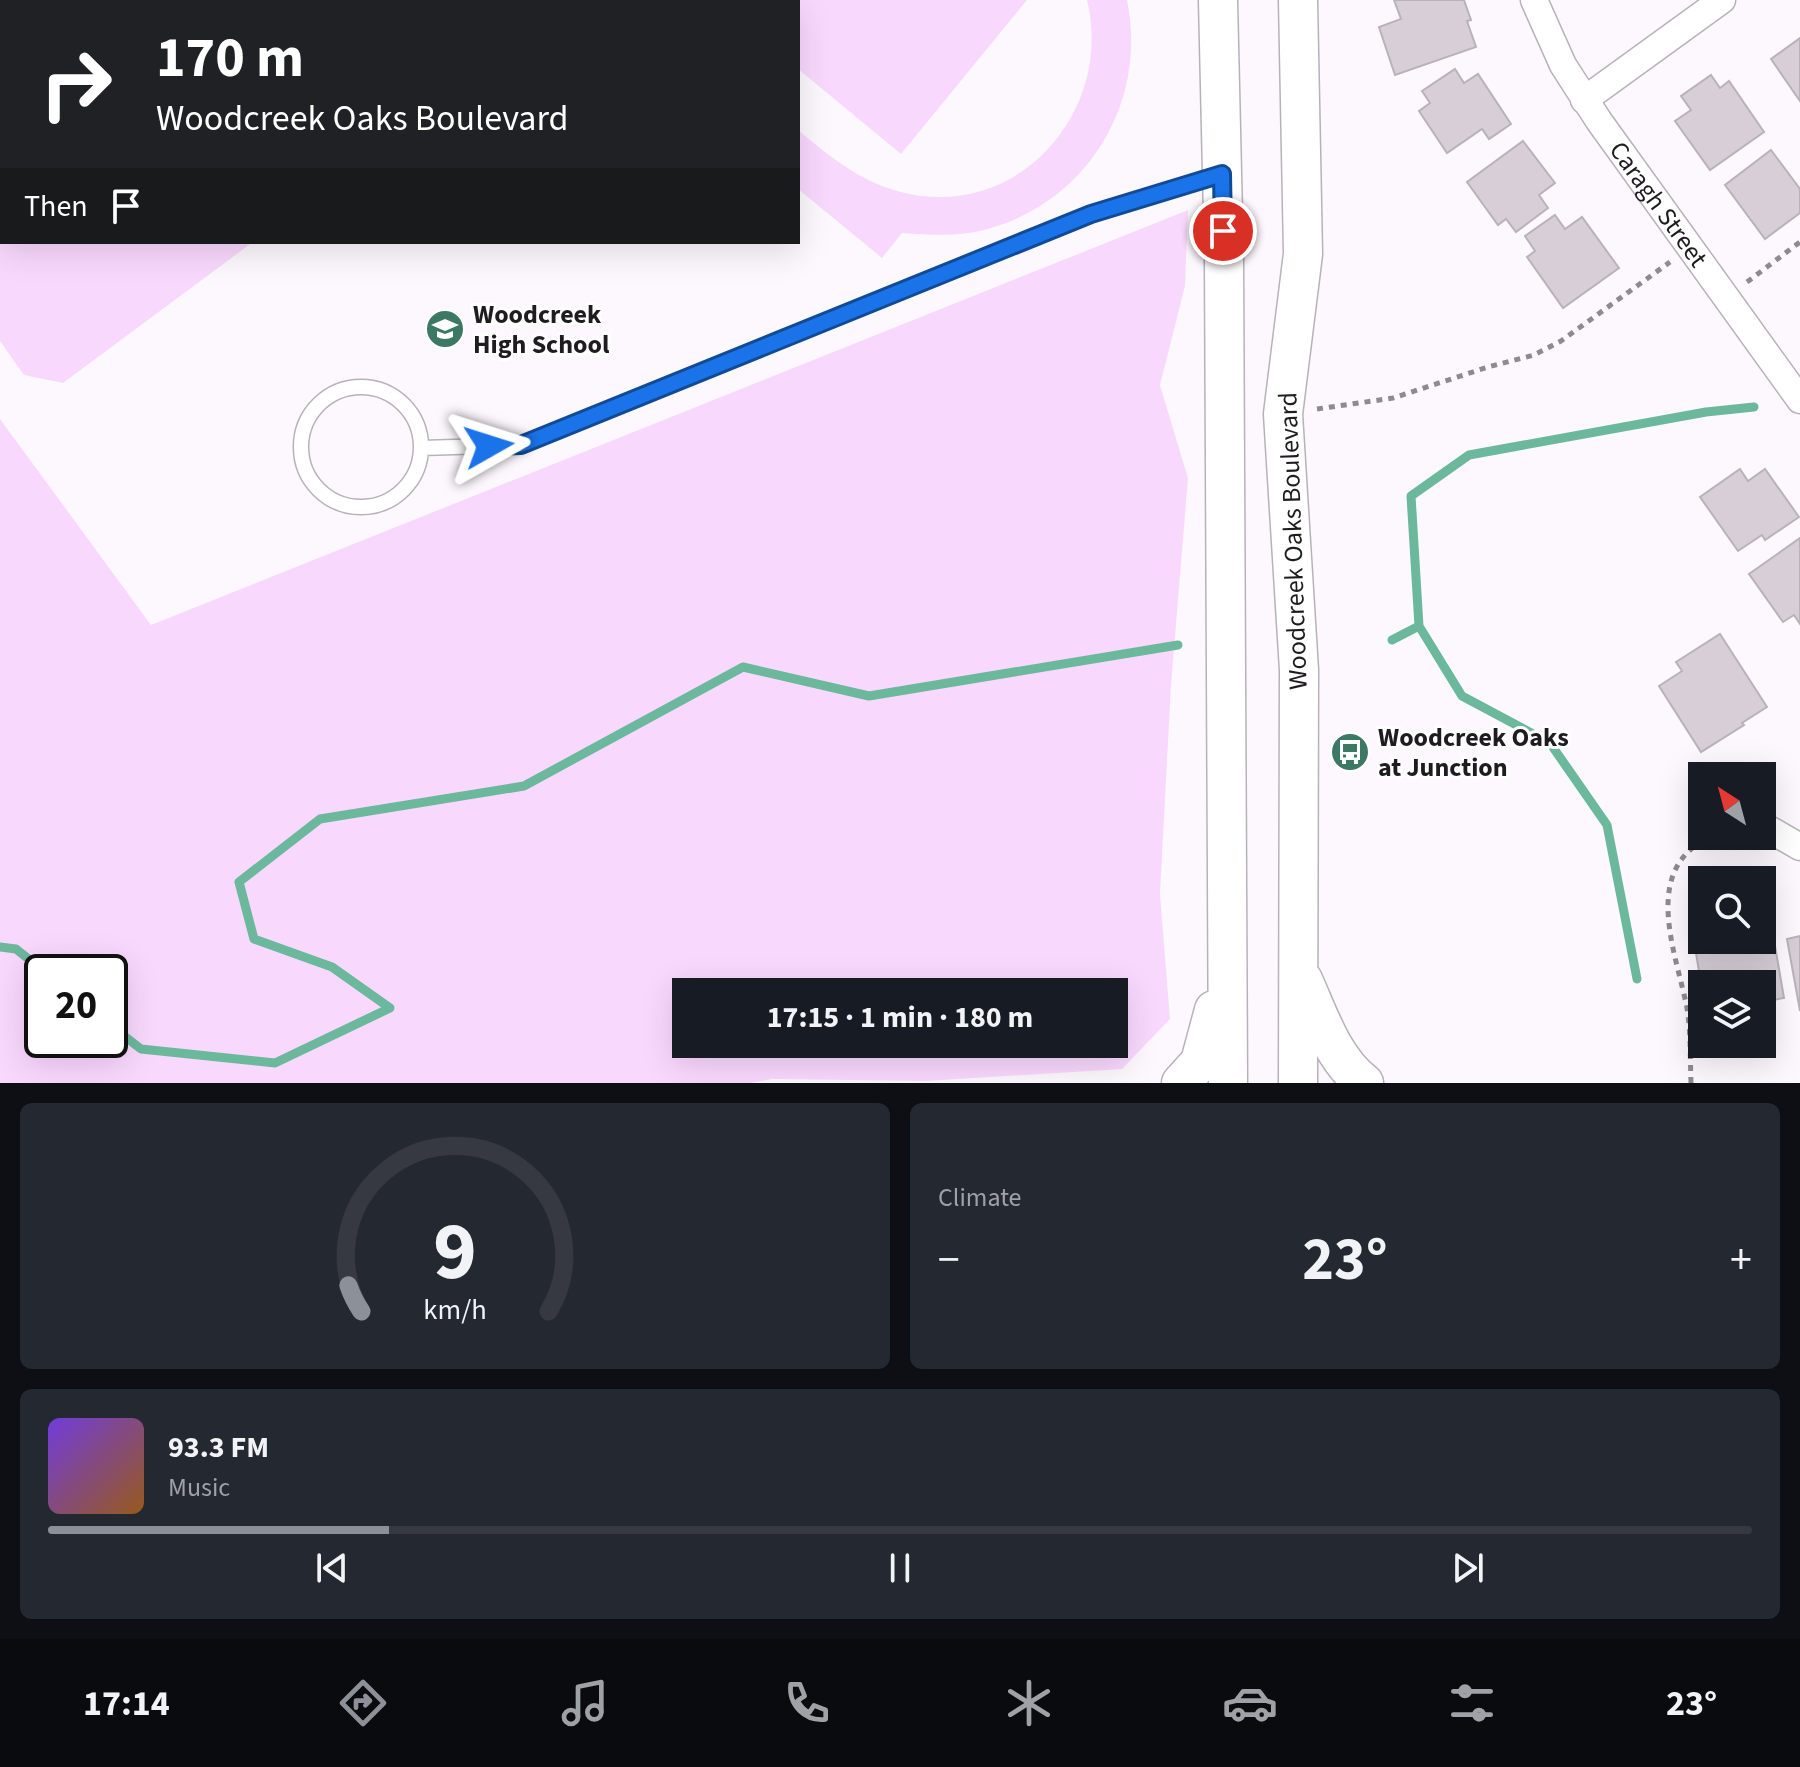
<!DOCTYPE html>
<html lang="en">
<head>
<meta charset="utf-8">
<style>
	:root { --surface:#171b24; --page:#242831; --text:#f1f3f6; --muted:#9ea1a6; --line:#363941; --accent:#8c9099 }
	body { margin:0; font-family:"Source Sans 3",sans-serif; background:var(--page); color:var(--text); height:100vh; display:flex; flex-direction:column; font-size:30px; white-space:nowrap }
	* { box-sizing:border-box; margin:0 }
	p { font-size:26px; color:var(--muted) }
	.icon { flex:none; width:44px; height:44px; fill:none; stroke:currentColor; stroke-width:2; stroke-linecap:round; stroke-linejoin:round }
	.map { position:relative; height:1083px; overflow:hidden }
	.sheet { display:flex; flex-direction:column; gap:20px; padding:20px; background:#0d0f14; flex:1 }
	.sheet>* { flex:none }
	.top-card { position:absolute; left:0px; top:0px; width:800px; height:244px; box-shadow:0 8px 32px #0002; background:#202124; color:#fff; overflow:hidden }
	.needle { width:52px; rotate:324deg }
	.tools { position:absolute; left:1688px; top:762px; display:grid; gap:16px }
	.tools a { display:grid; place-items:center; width:88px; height:88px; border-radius:0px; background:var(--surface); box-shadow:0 8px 32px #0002; font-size:40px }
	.speed { position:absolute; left:24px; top:954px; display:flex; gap:16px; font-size:40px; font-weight:700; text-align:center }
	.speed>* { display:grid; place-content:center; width:104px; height:104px; border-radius:50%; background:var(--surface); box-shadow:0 8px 32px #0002; line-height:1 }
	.speed .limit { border:4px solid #111; border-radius:12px; background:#fff; color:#111 }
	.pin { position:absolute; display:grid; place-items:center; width:68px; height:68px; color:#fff; margin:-34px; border:4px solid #fff; border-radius:50%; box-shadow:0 2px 8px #0007 }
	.me { position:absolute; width:88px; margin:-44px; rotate:84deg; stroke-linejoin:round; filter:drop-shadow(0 0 6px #0008) }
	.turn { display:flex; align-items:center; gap:28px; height:168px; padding:0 24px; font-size:36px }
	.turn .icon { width:104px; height:104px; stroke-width:2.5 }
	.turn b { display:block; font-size:56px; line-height:68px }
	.then { display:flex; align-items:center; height:76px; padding:0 24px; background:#0003; gap:16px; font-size:30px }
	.big { font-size:60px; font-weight:700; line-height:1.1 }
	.sheet .widget { flex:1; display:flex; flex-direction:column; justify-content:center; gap:12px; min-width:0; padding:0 28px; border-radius:12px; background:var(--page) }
	.sheet .dial { align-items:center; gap:0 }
	.dial svg { height:208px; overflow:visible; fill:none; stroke:var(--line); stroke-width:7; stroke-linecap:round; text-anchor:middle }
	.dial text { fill:var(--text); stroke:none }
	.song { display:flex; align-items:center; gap:24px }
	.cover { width:96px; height:96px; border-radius:12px; background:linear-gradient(135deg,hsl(260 70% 55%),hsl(30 70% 35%)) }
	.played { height:8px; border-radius:4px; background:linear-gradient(90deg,var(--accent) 20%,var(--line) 20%) }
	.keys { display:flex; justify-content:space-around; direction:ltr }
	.heat { display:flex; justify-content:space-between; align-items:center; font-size:44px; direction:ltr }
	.sheet .tiles { flex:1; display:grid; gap:20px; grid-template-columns:1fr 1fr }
	.widget:last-child { grid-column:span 2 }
	.trip { position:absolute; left:672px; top:978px; width:456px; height:80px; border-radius:0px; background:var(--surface); box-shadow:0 8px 32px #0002; font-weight:700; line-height:80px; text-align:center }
	.dock { display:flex; height:128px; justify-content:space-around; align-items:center; background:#090b0e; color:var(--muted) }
	.dock .icon { width:56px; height:56px }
	.dock .active { color:var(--accent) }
	.dock b { font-size:36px; color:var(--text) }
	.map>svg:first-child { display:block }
	.green { fill:#f9d8fe; fill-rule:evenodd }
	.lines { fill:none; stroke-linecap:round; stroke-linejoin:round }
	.stream { stroke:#6bb89d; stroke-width:9 }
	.building { fill:#d7ced8; stroke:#b9b2bb; stroke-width:2 }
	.service-casing { stroke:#b9b1ba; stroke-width:17 }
	.minor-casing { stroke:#b9b1ba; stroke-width:29 }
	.secondary-casing { stroke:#b9b1ba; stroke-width:41 }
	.path { stroke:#8e8a8e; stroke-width:5; stroke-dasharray:6 6; stroke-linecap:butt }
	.service { stroke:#fff; stroke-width:14 }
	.minor { stroke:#fff; stroke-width:26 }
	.secondary { stroke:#fff; stroke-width:38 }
	.route-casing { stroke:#114b97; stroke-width:20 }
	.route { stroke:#1a73e8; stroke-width:14 }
	.labels { text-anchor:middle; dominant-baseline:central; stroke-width:6; stroke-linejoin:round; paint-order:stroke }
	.street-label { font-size:26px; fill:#1f1c1f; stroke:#fff }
	.poi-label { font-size:26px; font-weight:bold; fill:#1f1c1f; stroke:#fff; text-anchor:start }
</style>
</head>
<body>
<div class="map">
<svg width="1800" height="1083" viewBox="0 0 1800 1083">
	<rect width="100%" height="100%" fill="#fdf8fe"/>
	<path class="green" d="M0,0L245,2H2V242H253L63,383L24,375L0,341Z
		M713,0H1027L901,154L798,69V2Z
		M1087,0H1127C1148,101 1089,201 988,229C960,237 931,235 902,233L882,258L798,189V130C834,160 867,187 915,195C1026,213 1113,106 1087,0Z
		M1188,210L1185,286L1160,385L1188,478L1171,685L1160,894L1170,1019L1122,1069L926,1081L772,1079L751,1083H0V419L151,625ZM110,972V1040H42V972ZM1114,992V1044H686V992Z"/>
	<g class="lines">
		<path class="stream" d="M1419,626L1462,696L1550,743L1607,825L1637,979
			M1392,640L1419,626L1411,496L1469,455L1706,412L1754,407
			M0,947L16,949L45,972
			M110,1025L141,1049L275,1063L390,1008L332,967L254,939L239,882L320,819L524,786L743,667L869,696L1178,645"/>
	</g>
	<path class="building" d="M1394,0H1464L1471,20L1467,21L1476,47L1395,75L1379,27L1401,19Z
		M1800,38V101L1771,59Z
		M1455,69L1464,83L1478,74L1511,124L1489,139L1482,129L1447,153L1419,111L1430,103L1422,91Z
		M1711,75L1720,88L1729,81L1764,132L1710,170L1675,121L1691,110L1681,96Z
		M1523,141L1555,183L1539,195L1548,208L1516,232L1506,219L1498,225L1467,182Z
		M1771,150L1800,189V213L1765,239L1725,185Z
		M1555,215L1565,229L1582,217L1619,268L1563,308L1527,257L1535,251L1525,236Z
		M1740,469L1748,481L1765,469L1799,517L1765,540L1762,535L1738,551L1700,497Z
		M1800,538V624L1794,615L1783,622L1749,574Z
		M1720,634L1767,707L1742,723L1744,725L1701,752L1659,686L1682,671L1676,662Z
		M1769,911L1784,998L1762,1002V984H1702V989L1691,923L1702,921V940H1762V912Z
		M1800,936V1011L1787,939Z"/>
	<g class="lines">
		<g class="service-casing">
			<path id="service" d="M301 447a60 60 0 1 1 120 0a60 60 0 1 1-120 0Z
				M422,448L521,445L1091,214L1222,174"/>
		</g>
		<g class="minor-casing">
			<g id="minor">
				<path id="s1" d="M1534,0L1563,65L1599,121L1800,400"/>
				<path d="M1584,100L1722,0"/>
				<path d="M1762,825L1800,847"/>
			</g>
		</g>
		<g class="secondary-casing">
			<path id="secondary" d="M1218,0L1224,259L1228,1083
				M1303,980C1319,1015 1332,1058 1364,1083
				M1181,1083L1200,1062L1214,1010
				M1298,1083L1299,670L1283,414L1303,254L1298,0"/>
		</g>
		<path class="path" d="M1747,282L1800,242
			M1317,409L1393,398L1488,367L1534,355L1561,341L1670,262
			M1691,1083C1690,1058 1691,1033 1687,1008C1676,952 1639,867 1713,836"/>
		<use href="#service" class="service"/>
		<use href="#minor" class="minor"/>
		<use href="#secondary" class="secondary"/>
	</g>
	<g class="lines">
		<g class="route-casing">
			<path id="route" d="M489,446L521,445L1091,214L1222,174L1223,231"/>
		</g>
		<use href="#route" class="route"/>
	</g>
	<defs>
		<g id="school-disc" transform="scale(2)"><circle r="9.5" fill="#3c7965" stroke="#fff"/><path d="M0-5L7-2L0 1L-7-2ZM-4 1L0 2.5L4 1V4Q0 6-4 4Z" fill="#fff"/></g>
		<g id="bus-disc" transform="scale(2)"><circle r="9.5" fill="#3c7965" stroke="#fff"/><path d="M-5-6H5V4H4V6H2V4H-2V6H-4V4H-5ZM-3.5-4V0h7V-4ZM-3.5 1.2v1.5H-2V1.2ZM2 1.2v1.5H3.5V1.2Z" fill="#fff"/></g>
	</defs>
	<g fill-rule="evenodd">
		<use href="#school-disc" x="445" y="329"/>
		<use href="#bus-disc" x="1350" y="752"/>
	</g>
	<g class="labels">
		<g class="street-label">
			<text stroke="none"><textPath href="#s1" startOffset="240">Caragh Street</textPath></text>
			<text transform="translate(1293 541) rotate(-92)">Woodcreek Oaks Boulevard</text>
		</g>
		<g class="poi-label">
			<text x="473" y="314">Woodcreek<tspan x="473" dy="30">High School</tspan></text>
			<text x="1378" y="737">Woodcreek Oaks<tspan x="1378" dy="30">at Junction</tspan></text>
		</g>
	</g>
</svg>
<div class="tools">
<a><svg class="needle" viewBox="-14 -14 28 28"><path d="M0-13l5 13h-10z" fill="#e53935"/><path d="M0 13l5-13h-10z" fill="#9ea1a6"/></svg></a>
<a><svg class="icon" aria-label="search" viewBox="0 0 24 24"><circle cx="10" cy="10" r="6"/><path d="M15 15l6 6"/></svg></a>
<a><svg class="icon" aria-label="layers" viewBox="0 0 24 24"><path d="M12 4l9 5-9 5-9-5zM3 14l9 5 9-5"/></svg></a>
</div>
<div class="speed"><div class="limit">20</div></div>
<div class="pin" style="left:1223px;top:231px;background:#d93025"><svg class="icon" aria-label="arrive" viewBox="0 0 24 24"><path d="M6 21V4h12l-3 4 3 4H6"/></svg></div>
<svg class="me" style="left:489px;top:446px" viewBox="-20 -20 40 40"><path d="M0-17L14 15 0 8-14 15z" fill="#1a73e8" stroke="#fff" stroke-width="4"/></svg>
<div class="trip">17:15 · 1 min · 180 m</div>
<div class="top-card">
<div class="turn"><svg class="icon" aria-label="right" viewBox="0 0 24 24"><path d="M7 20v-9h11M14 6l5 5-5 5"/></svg><div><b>170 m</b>Woodcreek Oaks Boulevard</div></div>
<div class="then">Then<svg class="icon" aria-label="arrive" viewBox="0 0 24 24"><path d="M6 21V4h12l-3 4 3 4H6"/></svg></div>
</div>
</div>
<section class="sheet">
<div class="tiles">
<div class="widget dial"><svg viewBox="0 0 100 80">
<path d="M14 69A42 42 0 1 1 86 69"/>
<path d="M14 69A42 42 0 0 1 9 59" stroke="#8c9099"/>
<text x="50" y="56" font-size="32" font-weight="700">9</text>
<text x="50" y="72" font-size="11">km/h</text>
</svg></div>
<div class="widget"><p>Climate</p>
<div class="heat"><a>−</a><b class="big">23°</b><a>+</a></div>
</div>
<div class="widget">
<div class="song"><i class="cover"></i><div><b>93.3 FM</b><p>Music</p></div></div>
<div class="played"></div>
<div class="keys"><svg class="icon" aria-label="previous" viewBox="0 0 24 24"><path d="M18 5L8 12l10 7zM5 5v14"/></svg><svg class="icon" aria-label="pause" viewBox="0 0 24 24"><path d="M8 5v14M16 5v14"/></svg><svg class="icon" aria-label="next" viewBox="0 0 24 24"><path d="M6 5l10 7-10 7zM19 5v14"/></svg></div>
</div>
</div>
</section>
<nav class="dock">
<b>17:14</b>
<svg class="icon active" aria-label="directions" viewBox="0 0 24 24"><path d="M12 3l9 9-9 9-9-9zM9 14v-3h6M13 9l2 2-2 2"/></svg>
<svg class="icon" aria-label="music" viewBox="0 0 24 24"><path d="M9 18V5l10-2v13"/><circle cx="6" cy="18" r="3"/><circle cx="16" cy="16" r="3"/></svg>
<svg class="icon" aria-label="phone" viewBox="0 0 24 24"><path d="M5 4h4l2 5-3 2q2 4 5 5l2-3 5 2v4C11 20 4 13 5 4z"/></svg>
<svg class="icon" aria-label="climate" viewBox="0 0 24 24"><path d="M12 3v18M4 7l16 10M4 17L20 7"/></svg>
<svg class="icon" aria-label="car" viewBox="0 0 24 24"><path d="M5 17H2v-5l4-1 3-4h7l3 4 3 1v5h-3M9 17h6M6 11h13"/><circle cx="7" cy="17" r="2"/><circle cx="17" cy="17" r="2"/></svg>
<svg class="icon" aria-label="filters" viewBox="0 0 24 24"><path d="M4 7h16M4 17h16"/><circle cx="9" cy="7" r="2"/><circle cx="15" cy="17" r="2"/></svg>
<b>23°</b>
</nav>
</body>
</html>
